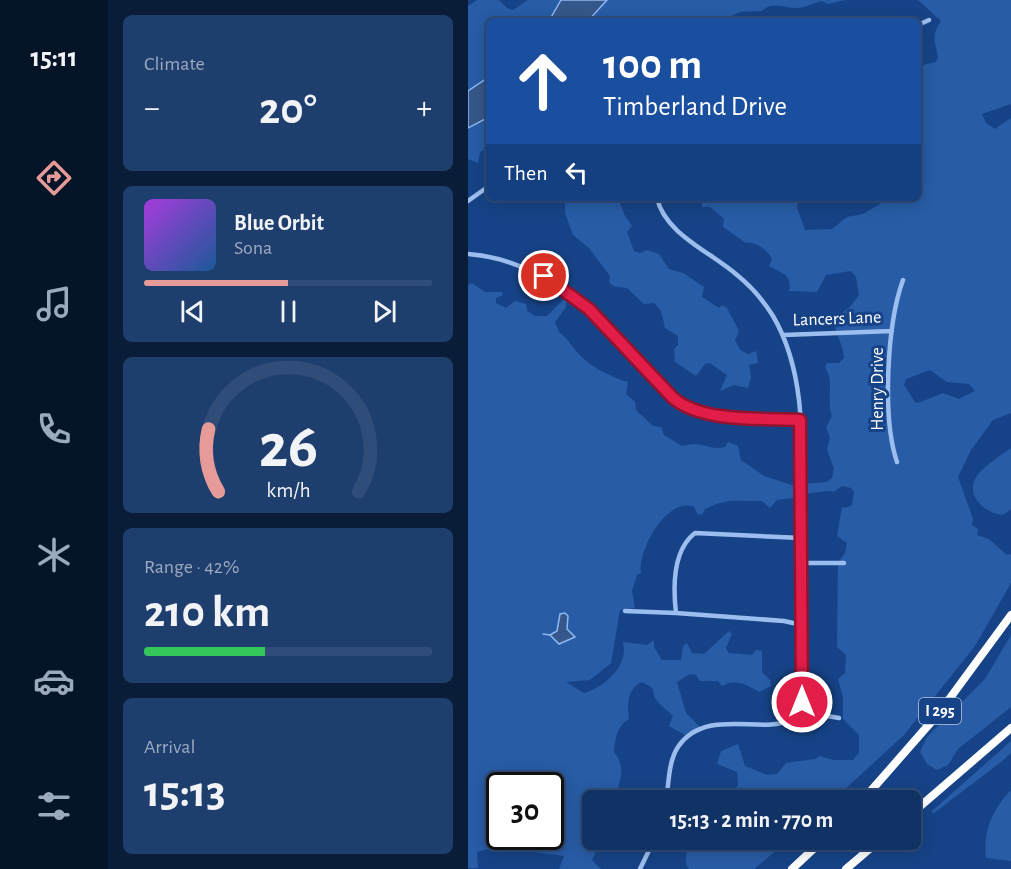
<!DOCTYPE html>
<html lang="en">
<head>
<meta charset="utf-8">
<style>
	:root { --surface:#103265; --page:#1e3e6e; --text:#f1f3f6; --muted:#9caabf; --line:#304d79; --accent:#e69b98 }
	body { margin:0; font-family:"Alegreya Sans",sans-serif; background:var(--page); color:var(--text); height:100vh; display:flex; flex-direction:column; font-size:22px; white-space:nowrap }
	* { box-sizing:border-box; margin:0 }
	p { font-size:20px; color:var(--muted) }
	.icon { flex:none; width:33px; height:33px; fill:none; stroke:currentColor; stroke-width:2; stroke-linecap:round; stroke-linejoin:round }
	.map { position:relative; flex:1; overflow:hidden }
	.panel { display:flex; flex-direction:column; gap:15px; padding:15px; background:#091c38; width:360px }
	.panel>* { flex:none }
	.banner { position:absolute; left:18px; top:18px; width:435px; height:183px; border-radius:9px; box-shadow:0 3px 15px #0003,0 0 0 2px var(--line); background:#1a4fa0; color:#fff; overflow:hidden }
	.speed { position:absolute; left:18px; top:772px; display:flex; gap:12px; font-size:30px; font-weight:700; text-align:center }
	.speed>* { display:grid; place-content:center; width:78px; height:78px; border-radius:50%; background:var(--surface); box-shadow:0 3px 15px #0003,0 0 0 2px var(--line); line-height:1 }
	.speed .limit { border:3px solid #111; border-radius:9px; background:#fff; color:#111 }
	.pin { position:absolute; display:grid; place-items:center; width:51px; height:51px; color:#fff; margin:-26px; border:3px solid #fff; border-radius:50%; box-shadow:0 2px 6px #0007 }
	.me { position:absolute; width:66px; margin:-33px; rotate:0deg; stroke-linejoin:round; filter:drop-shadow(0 0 4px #0008) }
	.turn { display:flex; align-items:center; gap:21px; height:126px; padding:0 18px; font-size:27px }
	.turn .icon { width:78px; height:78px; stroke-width:2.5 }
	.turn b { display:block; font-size:42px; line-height:51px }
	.then { display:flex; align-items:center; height:57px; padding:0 18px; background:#0003; gap:12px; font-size:22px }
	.big { font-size:45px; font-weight:600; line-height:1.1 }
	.panel .card { flex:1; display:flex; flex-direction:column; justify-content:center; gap:9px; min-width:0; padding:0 21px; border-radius:9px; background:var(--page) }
	.panel .dial { align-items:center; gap:0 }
	.dial svg { height:156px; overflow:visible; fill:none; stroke:var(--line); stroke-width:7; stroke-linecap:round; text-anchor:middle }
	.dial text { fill:var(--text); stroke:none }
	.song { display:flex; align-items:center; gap:18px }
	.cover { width:72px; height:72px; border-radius:9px; background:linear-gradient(135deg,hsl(280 70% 55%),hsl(210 70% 35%)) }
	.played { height:6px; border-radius:3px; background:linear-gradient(90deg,var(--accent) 50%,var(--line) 50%) }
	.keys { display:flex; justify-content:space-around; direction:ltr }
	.heat { display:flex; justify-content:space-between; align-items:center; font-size:33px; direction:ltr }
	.charge { height:9px; border-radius:4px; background:linear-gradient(90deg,#34c759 42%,var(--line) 0) }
	.trip { position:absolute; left:114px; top:790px; width:339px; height:60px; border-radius:9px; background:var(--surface); box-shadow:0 3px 15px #0003,0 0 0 2px var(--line); font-weight:600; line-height:60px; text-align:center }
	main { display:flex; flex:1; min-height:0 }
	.tab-bar { display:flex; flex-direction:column; width:108px; justify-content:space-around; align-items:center; background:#061428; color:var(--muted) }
	.tab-bar .icon { width:42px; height:42px }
	.tab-bar .selected { color:var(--accent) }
	.tab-bar b { font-size:27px; color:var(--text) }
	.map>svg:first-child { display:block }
	.green { fill:#285ca6; fill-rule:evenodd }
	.water { fill:#36578a; stroke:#8eb8f1; stroke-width:1.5 }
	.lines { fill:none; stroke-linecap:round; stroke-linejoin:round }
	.stream { stroke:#8eb8f1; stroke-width:1.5 }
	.minor { stroke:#9cbeee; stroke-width:4.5 }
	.motorway { stroke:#fff; stroke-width:8 }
	.route-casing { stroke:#92132f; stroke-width:15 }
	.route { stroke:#e11d48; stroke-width:10 }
	.labels { text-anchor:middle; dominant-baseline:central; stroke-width:6; stroke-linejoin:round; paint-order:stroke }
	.shield { fill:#164387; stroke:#b9c7db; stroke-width:1.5 }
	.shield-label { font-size:16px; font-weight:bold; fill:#fff }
	.street-label { font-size:18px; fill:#fff; stroke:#164387 }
</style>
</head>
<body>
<main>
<nav class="tab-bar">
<b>15:11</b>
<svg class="icon selected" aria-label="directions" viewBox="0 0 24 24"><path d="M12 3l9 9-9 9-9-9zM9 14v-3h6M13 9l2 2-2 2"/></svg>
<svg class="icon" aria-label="music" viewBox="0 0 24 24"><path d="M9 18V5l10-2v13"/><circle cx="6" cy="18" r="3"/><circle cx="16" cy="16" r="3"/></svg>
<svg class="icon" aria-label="phone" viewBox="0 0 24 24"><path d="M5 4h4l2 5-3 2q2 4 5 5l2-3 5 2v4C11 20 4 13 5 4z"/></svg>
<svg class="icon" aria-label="climate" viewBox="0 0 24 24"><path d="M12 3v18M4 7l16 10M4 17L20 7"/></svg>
<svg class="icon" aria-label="car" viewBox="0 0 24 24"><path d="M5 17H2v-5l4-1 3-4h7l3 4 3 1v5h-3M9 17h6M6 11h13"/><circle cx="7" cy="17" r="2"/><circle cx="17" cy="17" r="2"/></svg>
<svg class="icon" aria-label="filters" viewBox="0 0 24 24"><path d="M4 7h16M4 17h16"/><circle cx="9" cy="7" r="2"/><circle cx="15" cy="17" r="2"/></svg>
</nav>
<section class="panel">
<div class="card"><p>Climate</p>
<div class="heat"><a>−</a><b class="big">20°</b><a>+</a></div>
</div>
<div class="card">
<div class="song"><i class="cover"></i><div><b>Blue Orbit</b><p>Sona</p></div></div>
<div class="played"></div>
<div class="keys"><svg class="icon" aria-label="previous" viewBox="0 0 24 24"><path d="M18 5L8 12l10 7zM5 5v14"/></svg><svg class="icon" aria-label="pause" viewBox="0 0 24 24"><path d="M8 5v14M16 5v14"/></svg><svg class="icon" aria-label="next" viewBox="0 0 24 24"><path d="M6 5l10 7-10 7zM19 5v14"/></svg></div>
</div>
<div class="card dial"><svg viewBox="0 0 100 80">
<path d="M14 69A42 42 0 1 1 86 69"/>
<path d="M14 69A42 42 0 0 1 9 37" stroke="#e69b98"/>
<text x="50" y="56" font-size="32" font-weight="700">26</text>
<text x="50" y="72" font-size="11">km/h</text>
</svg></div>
<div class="card"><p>Range · 42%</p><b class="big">210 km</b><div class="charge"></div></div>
<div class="card"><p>Arrival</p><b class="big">15:13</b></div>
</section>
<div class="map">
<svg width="543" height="869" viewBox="0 0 543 869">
	<rect width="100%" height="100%" fill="#164387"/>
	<path class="green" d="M9,0H31L39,8L45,10L60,0H94L81,21H21V79L0,92V6Z
		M139,0H377L360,4L354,1C346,3 338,7 331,8C318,9 305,0 294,11L272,12L253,21L247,16L228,21H122Z
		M450,0H543V104L514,114L518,123L527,129L543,118V413L525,420L503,450L490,477L505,519L504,525L510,529L509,535L521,539L539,555L543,554V583L507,646L436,735L364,801H236L240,794L251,799L261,798L270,785L269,772L249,764L253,751L270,744L277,766L299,775L309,774L318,763L347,759L352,756L365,760H385L391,753V735L375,719V697L370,679L377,673L378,655L369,647L370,563L377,553L379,543L369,536L374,507L378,508L384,505L386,492L383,488L374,486L366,492C358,489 345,494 335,494L333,497L309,500L302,508L294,501C273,501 254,498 236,510L235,514L230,515L226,507C199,496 169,551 173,573L169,575L164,591L167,608L152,610L143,663L122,680L98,682L116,693C137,687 161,666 155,642L179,645L186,640V647L194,660H213L215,646L219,643L224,653L236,654L261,631L264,634L258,648L261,653L284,655L288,650L294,651V672L302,680L303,686L291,692C280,685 267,678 254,686L250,681H232L228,675L222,674L209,682L218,713L234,729L220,737L201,726L205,716C201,711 195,708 190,702C181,692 192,689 173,682C159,690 159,705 161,719C149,725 147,740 146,752C159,768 152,782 145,801H124V840H134L124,860L133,869H91L96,856L29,847L9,852L10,868H0V285L4,283L17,292H34L35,295L28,298V303L38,308L47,301L58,304L59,311L67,316H79L96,299L99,300L98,307L87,322L91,332C100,339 102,344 110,353C122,367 143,377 160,382L158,394L167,402L168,410L185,426L193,427L196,435L214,446C236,440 240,451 257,447L260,442L270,446L273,460L296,476L333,488L334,484L359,482L364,478L366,469L359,449L362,438L358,427L364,416C358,400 367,381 357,368L359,363H371L376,358C375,342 366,333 366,319L382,307L391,295L388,277L383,271L358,275L349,292L321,291C325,274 312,273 301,266L304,259C300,250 287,241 278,243L255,227L256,219L242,207H234V198H330L329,208L337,230L364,229L379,217L395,214L422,198H450V66L468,62L470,57C467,41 463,35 473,21ZM462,370L479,382L501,384L507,391L491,399L475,393L450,403L447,402L436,385L438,379ZM32,786H82V837H32Z
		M21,116V148L12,152L10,163L0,159V127Z
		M97,198H150L157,216L164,226L159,232L166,251L172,253L179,250L191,254L201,269L215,273L236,287L234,297L251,308L254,305L259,308L271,331L267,340L272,350L280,354L288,351L290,363L281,365L283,377L280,388L266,385L252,391L259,375L242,363L237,364L228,376L207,362L206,349L210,345V336L197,328L193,311L186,303L176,304L159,288L145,286L141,282L142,276L121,248L105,235L97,213Z
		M543,448V509L535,515C514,513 494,492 512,472C521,463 533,455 543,448Z
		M543,635V707L490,749L480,765L469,770L459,764L452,752L459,737L517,679Z
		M543,741V753L533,762L466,813L463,812Z
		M543,790V861L518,858C515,831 524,810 543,790Z
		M224,840H321L286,869H221C214,860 220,849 224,840Z"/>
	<path class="water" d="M93,0H139L120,21H81Z
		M21,77V117L0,128V91Z
		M97,613L100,616L99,629L107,637L91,644L82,635L89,631L92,614Z"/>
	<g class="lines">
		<path class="stream" d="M75,634L82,635"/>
		<path class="minor" d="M450,25L461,20
			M189,198C197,234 243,252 269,275C284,287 295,300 305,316C343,381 332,462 333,535C333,588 334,642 335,695C330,756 245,695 210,747C200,762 201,784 198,801
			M0,201L21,186
			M0,254C92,261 147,336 205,398C235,423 294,418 332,420
			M315,335L424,331
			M429,462C414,418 419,324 435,280
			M333,538L227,533C205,550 205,587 208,613L316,621L334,625
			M334,563H376
			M157,611L208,613
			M330,711L371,718
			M172,869L186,840"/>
		<path class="motorway" d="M394,801L471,713L543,615
			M442,815L543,728
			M324,869L355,840
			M378,869L412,840"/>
	</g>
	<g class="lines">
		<g class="route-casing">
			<path id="route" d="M76,276L121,309L205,398C235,423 294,418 332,420L334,702"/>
		</g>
		<use href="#route" class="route"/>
	</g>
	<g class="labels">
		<rect class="shield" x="451" y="698" width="42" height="26" rx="4.5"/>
		<g class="shield-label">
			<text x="472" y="711">I 295</text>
		</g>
		<g class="street-label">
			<text transform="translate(369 319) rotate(-2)">Lancers Lane</text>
			<text transform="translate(410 389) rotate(-90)">Henry Drive</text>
		</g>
	</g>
</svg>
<div class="speed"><div class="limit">30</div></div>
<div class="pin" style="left:76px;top:276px;background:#d93025"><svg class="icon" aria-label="arrive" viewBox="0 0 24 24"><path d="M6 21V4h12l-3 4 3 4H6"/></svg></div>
<svg class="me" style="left:334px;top:702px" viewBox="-20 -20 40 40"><circle r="17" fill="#e11d48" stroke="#fff" stroke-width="3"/><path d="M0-11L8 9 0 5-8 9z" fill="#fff"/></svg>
<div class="trip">15:13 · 2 min · 770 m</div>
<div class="banner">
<div class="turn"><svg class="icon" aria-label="ahead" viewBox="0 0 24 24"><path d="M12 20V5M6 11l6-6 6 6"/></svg><div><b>100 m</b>Timberland Drive</div></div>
<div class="then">Then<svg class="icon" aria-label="left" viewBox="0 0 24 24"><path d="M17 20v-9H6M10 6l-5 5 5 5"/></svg></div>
</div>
</div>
</main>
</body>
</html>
